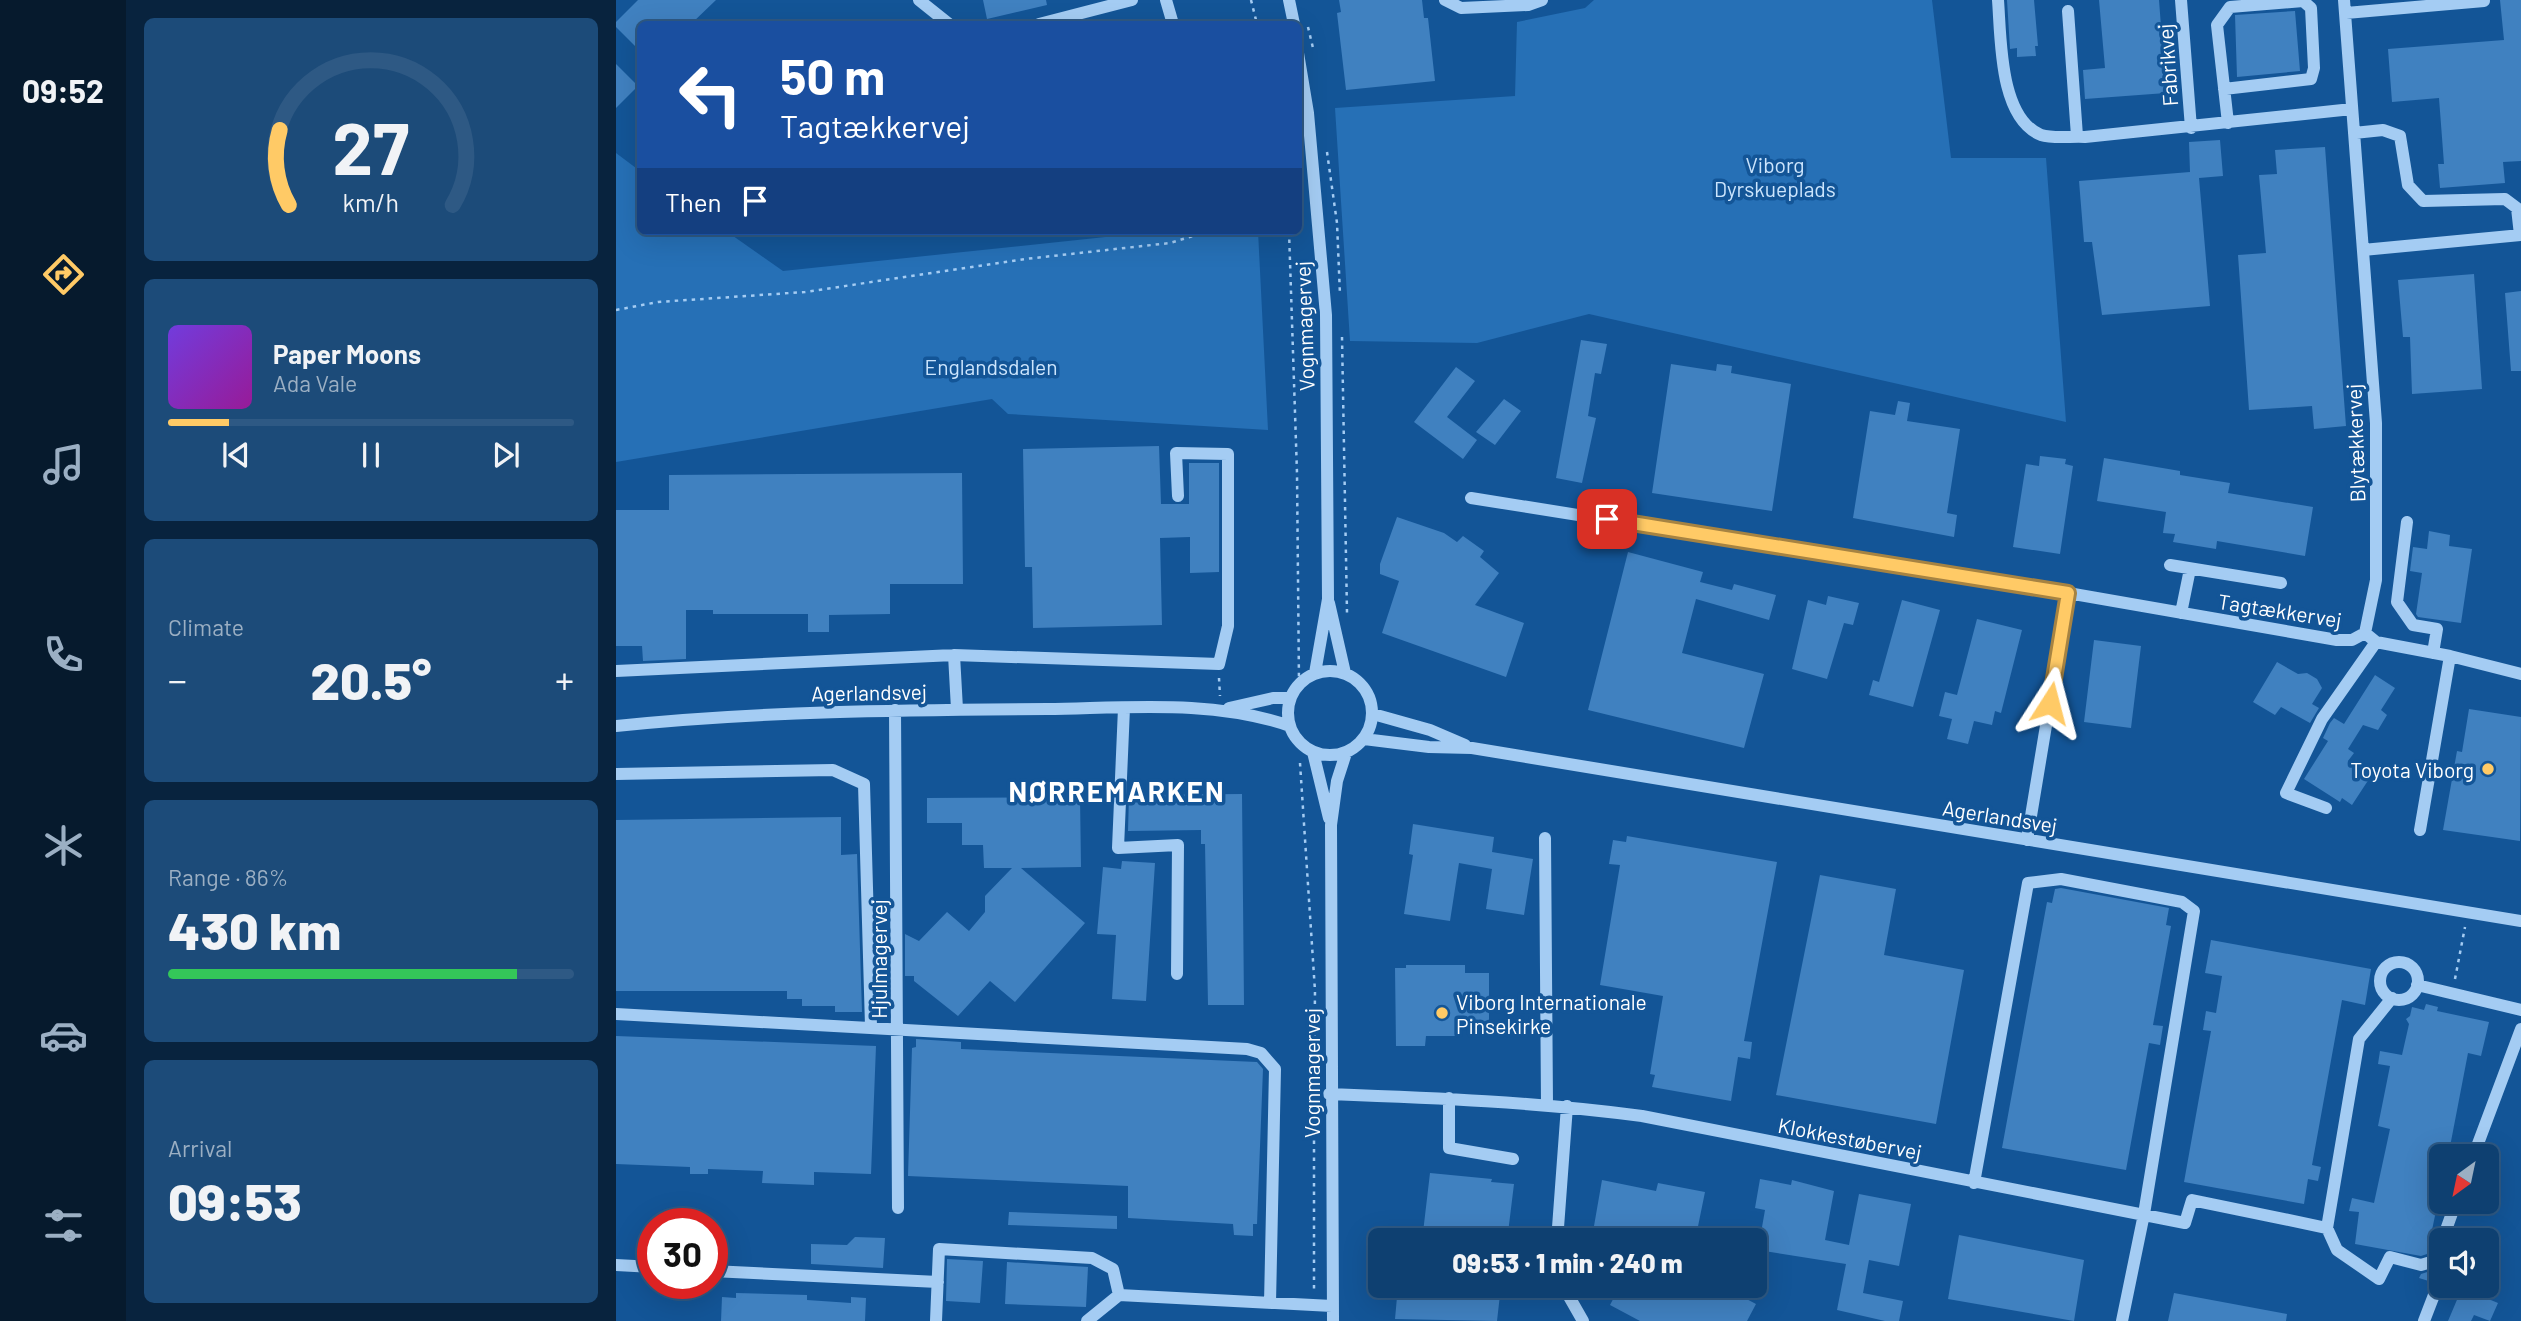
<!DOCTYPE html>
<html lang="en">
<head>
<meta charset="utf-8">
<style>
	:root { --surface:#0e4071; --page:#1c4b79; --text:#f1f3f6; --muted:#9bafc3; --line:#2e5984; --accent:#ffca66 }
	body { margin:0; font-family:Barlow,sans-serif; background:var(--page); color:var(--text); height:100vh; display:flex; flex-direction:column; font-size:26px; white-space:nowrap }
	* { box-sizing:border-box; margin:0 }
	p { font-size:23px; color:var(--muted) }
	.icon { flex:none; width:38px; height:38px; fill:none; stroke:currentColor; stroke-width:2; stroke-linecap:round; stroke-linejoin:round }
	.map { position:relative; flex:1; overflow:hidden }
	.sheet { display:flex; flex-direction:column; gap:18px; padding:18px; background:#08233e; width:490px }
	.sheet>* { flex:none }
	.banner { position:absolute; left:21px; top:21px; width:665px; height:214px; border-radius:10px; box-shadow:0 7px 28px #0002,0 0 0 2px var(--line); background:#1a4fa0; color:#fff; overflow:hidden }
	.needle { width:46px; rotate:213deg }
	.buttons { position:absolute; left:1813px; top:1144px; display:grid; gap:14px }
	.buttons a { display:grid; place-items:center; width:70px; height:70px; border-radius:10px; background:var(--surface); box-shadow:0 7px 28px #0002,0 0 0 2px var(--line); font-size:35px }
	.speed { position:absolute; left:21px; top:1208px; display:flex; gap:14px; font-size:35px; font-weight:700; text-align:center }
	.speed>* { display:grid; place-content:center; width:91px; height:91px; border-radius:50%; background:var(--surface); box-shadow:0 7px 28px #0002,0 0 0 2px var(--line); line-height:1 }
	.speed .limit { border:10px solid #d22; background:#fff; color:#111 }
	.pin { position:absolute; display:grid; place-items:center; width:60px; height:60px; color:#fff; margin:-30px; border-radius:14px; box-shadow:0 4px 10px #0006 }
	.me { position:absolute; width:77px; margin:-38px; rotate:9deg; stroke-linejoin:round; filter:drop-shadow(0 0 5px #0008) }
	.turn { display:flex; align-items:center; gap:24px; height:147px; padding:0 28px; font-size:32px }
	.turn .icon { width:91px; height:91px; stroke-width:2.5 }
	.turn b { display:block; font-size:49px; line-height:60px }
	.then { display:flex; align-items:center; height:66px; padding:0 28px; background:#0003; gap:14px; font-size:26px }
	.big { font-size:52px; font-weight:800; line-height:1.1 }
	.sheet .card { flex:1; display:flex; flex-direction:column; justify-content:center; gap:10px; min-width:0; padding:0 24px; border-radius:10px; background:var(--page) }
	.sheet .dial { align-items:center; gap:0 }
	.dial svg { height:182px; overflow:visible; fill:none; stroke:var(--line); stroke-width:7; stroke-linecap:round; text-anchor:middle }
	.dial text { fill:var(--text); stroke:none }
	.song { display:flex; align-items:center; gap:21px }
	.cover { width:84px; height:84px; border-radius:10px; background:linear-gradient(135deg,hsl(260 70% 55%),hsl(300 70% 35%)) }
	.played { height:7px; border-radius:4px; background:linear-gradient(90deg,var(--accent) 15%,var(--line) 15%) }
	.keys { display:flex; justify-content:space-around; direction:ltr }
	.heat { display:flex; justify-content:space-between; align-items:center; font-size:38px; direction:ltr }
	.charge { height:10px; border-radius:5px; background:linear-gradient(90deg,#34c759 86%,var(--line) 0) }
	.trip { position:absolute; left:752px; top:1228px; width:399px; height:70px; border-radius:10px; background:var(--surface); box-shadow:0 7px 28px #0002,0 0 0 2px var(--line); font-weight:800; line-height:70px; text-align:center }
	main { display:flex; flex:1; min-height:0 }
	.dock { display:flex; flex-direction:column; width:126px; justify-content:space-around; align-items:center; background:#061a2d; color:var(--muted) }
	.dock .icon { width:49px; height:49px }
	.dock .selected { color:var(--accent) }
	.dock b { font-size:32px; color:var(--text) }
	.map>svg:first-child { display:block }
	.green { fill:#2670b6 }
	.building { fill:#4081c0 }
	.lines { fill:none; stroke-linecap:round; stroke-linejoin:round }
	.path { stroke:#a4ccf3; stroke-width:2.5; stroke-dasharray:3.5 5; stroke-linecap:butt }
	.minor { stroke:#a4ccf3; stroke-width:12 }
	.route-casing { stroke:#a68342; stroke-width:18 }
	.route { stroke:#ffca66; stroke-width:12 }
	.poi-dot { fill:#ffca66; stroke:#135597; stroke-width:2.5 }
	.labels { text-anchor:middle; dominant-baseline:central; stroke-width:7; stroke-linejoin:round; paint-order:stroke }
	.street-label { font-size:21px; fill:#fff; stroke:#135597 }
	.park-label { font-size:21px; fill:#cce5fd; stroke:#135597 }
	.poi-label { font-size:21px; fill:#fff; stroke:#135597; text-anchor:end }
	.district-label { font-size:28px; font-weight:bold; letter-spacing:2px; fill:#fff; stroke:#135597 }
</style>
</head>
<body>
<main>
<nav class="dock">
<b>09:52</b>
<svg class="icon selected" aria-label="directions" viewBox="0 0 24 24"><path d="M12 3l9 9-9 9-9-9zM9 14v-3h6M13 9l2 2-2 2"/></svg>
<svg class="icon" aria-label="music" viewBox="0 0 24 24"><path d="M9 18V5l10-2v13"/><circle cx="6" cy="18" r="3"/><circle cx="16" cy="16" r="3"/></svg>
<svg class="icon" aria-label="phone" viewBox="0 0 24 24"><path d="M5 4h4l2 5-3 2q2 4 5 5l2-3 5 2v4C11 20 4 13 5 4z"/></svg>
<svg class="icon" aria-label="climate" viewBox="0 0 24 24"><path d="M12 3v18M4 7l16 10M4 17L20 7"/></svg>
<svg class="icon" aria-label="car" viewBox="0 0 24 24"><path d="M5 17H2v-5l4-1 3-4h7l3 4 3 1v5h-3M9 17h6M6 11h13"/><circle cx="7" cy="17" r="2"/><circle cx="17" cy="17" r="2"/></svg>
<svg class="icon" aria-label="filters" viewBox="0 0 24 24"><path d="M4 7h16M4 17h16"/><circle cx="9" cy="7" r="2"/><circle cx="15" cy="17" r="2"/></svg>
</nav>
<section class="sheet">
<div class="card dial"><svg viewBox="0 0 100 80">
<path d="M14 69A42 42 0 1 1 86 69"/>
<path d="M14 69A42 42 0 0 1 10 36" stroke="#ffca66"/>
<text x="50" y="56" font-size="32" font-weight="700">27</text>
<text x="50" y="72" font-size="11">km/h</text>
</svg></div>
<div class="card">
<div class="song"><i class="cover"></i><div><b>Paper Moons</b><p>Ada Vale</p></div></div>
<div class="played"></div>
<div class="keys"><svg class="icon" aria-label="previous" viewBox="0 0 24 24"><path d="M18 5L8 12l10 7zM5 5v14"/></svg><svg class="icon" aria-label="pause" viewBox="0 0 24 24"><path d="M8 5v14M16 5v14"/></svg><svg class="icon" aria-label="next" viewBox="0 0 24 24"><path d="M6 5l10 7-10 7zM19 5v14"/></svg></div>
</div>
<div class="card"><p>Climate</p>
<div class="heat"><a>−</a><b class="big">20.5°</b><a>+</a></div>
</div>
<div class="card"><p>Range · 86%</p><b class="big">430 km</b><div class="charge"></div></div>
<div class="card"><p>Arrival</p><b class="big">09:53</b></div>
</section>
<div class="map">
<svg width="1905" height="1321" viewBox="0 0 1905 1321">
	<rect width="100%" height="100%" fill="#135597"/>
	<path class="green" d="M978,0H1316L1335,158H1430L1450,422L973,314L861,343L734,341L719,108L899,96L901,22L969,8Z
		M0,153L24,171V231H110L167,271L546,231H642L652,430L392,414L376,399L0,462Z"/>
	<path class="building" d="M22,0H100L75,24H24V51L0,27V22Z
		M367,0H430L431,5L371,19Z
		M723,0H806L808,18H812L819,81L730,90L721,13L725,12Z
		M1391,0H1418L1422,46H1419L1420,56L1401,57V48L1394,49Z
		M1483,0H1543L1550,93L1469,99L1467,70L1489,68Z
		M1884,0H1905V161L1887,162L1889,183L1824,188L1822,164H1828L1823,98L1776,102L1772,49L1888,40Z
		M1679,11L1684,71L1621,77L1619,15Z
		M0,64L22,86L0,108Z
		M1604,140L1607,176L1583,178L1594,306L1486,315L1476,242H1468L1463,181L1574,172L1573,142Z
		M1709,147L1730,426L1698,429L1696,406L1633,410L1622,255L1650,253L1643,175L1661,174L1659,150Z
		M1858,274L1866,389L1796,394L1794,337H1787L1782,280Z
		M1905,291V371H1895L1889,293Z
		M965,340L991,344L985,374L979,373L972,416L980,418L966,483L940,478Z
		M1055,364L1100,371L1101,364L1116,366L1115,373L1175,384L1156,511L1036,493Z
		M840,367L859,381L831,417L861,440L847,459L798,422Z
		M888,399L905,411L879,445L860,432Z
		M1282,401L1294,403L1291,421L1344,429L1331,513L1341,515L1338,537L1237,518L1254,411L1279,415Z
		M543,446L545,504H573V463H603V572L574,573V537L544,538L546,625L417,628L416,567H409L407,449Z
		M1424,456L1450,459L1449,464L1457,466L1444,554L1397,547L1410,464L1423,466Z
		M1488,458L1564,471V475L1614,483L1612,493L1697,507L1689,556L1601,541L1600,549L1557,542L1559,534L1547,533L1550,512L1481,501Z
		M346,473L347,584H274V614L213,615V632H192V614H97V610H70V659L27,661L26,646H0V510H53V475Z
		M781,517L828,533L841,542L847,536L868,551L864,557L883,573L859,605L908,623L890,677L766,633L783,581L764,574V564Z
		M1813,531L1834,535L1833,546L1856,549L1845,623L1802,617L1800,614L1806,573L1794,571L1797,547L1811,549Z
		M1012,552L1087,572L1084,582L1116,590L1118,584L1160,595L1153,620L1080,599L1066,653L1148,674L1128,748L972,710Z
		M1212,596L1243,603L1237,625L1228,623L1211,679L1176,669L1192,600L1210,605Z
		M1286,600L1324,610L1297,707L1253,695L1257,680L1263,682Z
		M1361,619L1406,630L1385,713L1379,711L1376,725L1358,721L1352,744L1331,739L1336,719L1323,716L1329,692L1341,695Z
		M1478,640L1525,646L1515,728L1468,722Z
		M1661,662L1682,674L1691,673L1701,679L1706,688L1696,704L1703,708L1694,723L1665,707L1659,715L1637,702Z
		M1759,675L1779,688L1765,710L1771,715L1762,730L1747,725L1732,749L1738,753L1732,761L1738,765L1736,768L1753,779L1736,805L1726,798L1724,802L1688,779L1712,741L1707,738L1714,723L1718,718L1728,724Z
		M1853,709L1905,717L1904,841L1827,830L1841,751L1846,752Z
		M626,794L628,1005H592L589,844H585V830L512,831L513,795Z
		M464,797L465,867L405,868L469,923L399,1002L374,981L342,1016L298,981V976H289V934L303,941L331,912L353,931L369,912V896L396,868H368L367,845H346V823H311V798Z
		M225,817V855L241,854L246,1012H219V1006H186V999H171V991H0V820Z
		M797,824L878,837L876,852L917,859L908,915L870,909L876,869L843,863L834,921L788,914L797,855L793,854Z
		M1011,836L1161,862L1128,1041L1136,1042L1134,1059L1122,1057L1115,1101L1036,1087L1039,1075L1034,1074L1047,996L984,985L1004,865L993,864L997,840L1010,842Z
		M506,861L539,863L530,1001L496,999L500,935L481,934L487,867L505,869Z
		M1204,875L1280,889L1268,955L1348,970L1320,1124L1160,1095Z
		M1445,888L1553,908L1550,925L1555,926L1537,1025L1547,1026L1544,1045L1533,1043L1510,1170L1386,1148L1431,902L1436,903L1439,889Z
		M1595,940L1755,969L1749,1005L1726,1000L1696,1165L1705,1167L1702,1181L1692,1179L1688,1204L1568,1182L1595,1031L1587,1030L1590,1011L1600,1013L1606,976L1589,973Z
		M790,965H849V973H873V1027H846V1036H810L809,1046H780L779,968H790Z
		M1810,1004L1822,1007L1821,1011L1873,1022L1865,1056L1852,1053L1832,1157H1825V1187L1811,1254L1805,1256L1739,1244L1743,1212L1733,1211L1736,1198L1758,1203L1774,1129L1762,1126L1774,1066L1762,1064L1764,1051L1786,1055L1793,1024L1790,1019L1794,1016L1796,1007L1808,1010Z
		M0,1036L260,1046L255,1174L198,1172V1185L146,1183L147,1171L92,1169V1174H74V1167L0,1164Z
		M300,1039L345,1042V1049L641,1062L647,1069L641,1224H637V1236L618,1235L617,1224L512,1218V1186L292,1176L296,1048L300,1047Z
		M814,1173L876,1179L875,1182L898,1184L891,1241H806Z
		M1144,1179L1175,1185L1176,1180L1218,1191L1209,1240L1233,1245L1243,1194L1295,1204L1283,1266L1253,1260L1247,1293L1287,1301L1283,1321H1269L1221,1310L1230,1264L1142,1250L1149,1210L1139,1208Z
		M986,1180L1040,1191L1042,1183L1089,1192L1079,1241H1058L978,1226Z
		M393,1212L501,1216V1229L392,1225Z
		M1343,1235L1468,1260L1458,1321L1332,1299Z
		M239,1237L269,1238L267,1268L195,1264V1244L231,1245Z
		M331,1259L367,1261L364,1303L330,1301Z
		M391,1262L472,1267L470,1307L389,1304Z
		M1824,1268L1819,1283L1803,1278L1805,1274Z
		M782,1286H885L881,1321L779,1319Z
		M1004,1286H1106L1140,1304L1131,1321H1024L994,1305Z
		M1846,1288L1882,1303L1874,1321L1858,1315L1855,1321H1832Z
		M120,1293L191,1295V1300L235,1303V1297L250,1298L249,1321H105L106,1297L120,1298Z
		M1558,1293L1671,1314L1670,1321H1552Z"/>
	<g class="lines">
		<path class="path" d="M635,0L641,24
			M692,27L697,48
			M711,152L721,223L724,295
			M673,231L681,473L683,684
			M0,310L42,302L189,292L409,259L554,243L577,236L619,231
			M726,337L731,613
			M603,678L604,696
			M684,763L699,991L698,1092
			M1839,979L1849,927
			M698,1098V1291"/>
		<path class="minor" d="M303,0L333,24
			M550,0L557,24
			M673,0L678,24
			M829,0L845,8L912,5L926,0
			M1382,0C1385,38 1383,118 1425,135C1437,139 1457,136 1469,137L1736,109
			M1565,0L1575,128
			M1728,0L1760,423V580L1749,633
			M1452,11L1461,136
			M1730,13L1868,1
			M423,24L516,0
			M682,53L692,113L710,315L712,599L699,673
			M1608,89L1695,79L1698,68L1695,8L1687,1L1614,7L1601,25L1612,123
			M1738,133L1767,130L1784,136L1792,185L1807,201L1889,199L1901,208L1904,235
			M1747,250L1905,235
			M855,498L1452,593L1721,640H1736L1749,633L1760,642L1834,656L1905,674
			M1791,522L1781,602L1797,625L1821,629L1817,653
			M1554,565L1665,583
			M713,603L729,673
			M1565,613L1574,569
			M338,655L341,709
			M672 713a42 42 0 1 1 84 0a42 42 0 1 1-84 0Z
			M0,671L338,655L603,664L612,626V454L560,453L562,496
			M508,708L502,848L562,845L561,974
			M613,708L657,698H674
			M279,710L282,1208
			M757,714L814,730L849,745
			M0,726C143,711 287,710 431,709C510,708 597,699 674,726
			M748,739L813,747L856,748L1905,921
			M697,752L713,818
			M0,774L217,770L248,784L255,1026
			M1710,808L1670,793L1706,719L1760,642
			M1804,830L1834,656
			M929,838L931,1104
			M1411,840L1452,593
			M1764 981a19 19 0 1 1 38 0a19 19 0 1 1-38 0Z
			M1801,985L1905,1010
			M0,1014L631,1049L645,1053L659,1069L654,1303
			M713,1094C821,1098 920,1102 1026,1116L1569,1223L1576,1200L1711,1228L1743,1039L1776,998
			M833,1098V1148L897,1159
			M1857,1157L1905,1029
			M1358,1183L1412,883L1445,879L1566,902L1578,911L1528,1214L1506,1321
			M1711,1228L1721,1250L1763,1279L1774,1257L1805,1265L1818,1261L1825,1242
			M941,1241L951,1106
			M1826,1241L1840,1202
			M0,1265L37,1267
			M96,1271L322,1282
			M947,1286L967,1321
			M320,1321L323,1249L476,1258L497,1269L503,1295
			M471,1321L503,1295L716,1306
			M717,1321L715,825L721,781L730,753
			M1808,1321L1818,1295"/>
	</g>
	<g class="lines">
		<g class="route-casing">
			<path id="route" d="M991,519L1452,593L1434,703"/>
		</g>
		<use href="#route" class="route"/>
	</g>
	<g class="poi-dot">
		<circle cx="1872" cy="769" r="7"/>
		<circle cx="826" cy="1013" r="7"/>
	</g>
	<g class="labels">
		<g class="street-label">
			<text transform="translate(1551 65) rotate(-94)">Fabrikvej</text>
			<text transform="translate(688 326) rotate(-92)">Vognmagervej</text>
			<text transform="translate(1739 443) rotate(-92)">Blytækkervej</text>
			<text transform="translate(1664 610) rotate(9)">Tagtækkervej</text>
			<text transform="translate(253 692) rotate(-1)">Agerlandsvej</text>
			<text transform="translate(1384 816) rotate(9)">Agerlandsvej</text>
			<text transform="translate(262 959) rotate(-90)">Hjulmagervej</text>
			<text transform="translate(695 1073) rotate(-90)">Vognmagervej</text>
			<text transform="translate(1234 1138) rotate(11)">Klokkestøbervej</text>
		</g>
		<g class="park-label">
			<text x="1159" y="164">Viborg<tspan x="1159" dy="24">Dyrskueplads</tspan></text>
			<text x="375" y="366">Englandsdalen</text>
		</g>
		<g class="poi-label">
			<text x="1858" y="769">Toyota Viborg</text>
			<text x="840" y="1001" text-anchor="start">Viborg Internationale<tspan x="840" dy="24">Pinsekirke</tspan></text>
		</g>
		<g class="district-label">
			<text x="501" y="791">NØRREMARKEN</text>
		</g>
	</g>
</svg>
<div class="buttons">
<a><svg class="needle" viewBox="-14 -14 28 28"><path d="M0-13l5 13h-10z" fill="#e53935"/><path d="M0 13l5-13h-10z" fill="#9bafc3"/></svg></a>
<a><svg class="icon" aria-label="sound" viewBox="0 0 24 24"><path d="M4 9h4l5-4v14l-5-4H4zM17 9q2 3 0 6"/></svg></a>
</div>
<div class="speed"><div class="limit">30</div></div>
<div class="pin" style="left:991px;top:519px;background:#d93025"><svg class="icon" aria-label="arrive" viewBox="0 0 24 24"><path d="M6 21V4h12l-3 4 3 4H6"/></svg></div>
<svg class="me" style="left:1434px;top:703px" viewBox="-20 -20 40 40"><path d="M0-17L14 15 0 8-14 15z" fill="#ffca66" stroke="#fff" stroke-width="4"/></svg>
<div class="trip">09:53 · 1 min · 240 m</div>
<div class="banner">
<div class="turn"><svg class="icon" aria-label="left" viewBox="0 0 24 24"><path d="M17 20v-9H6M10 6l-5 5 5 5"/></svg><div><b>50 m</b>Tagtækkervej</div></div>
<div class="then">Then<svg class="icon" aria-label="arrive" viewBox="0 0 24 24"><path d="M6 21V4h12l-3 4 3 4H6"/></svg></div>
</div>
</div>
</main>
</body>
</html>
